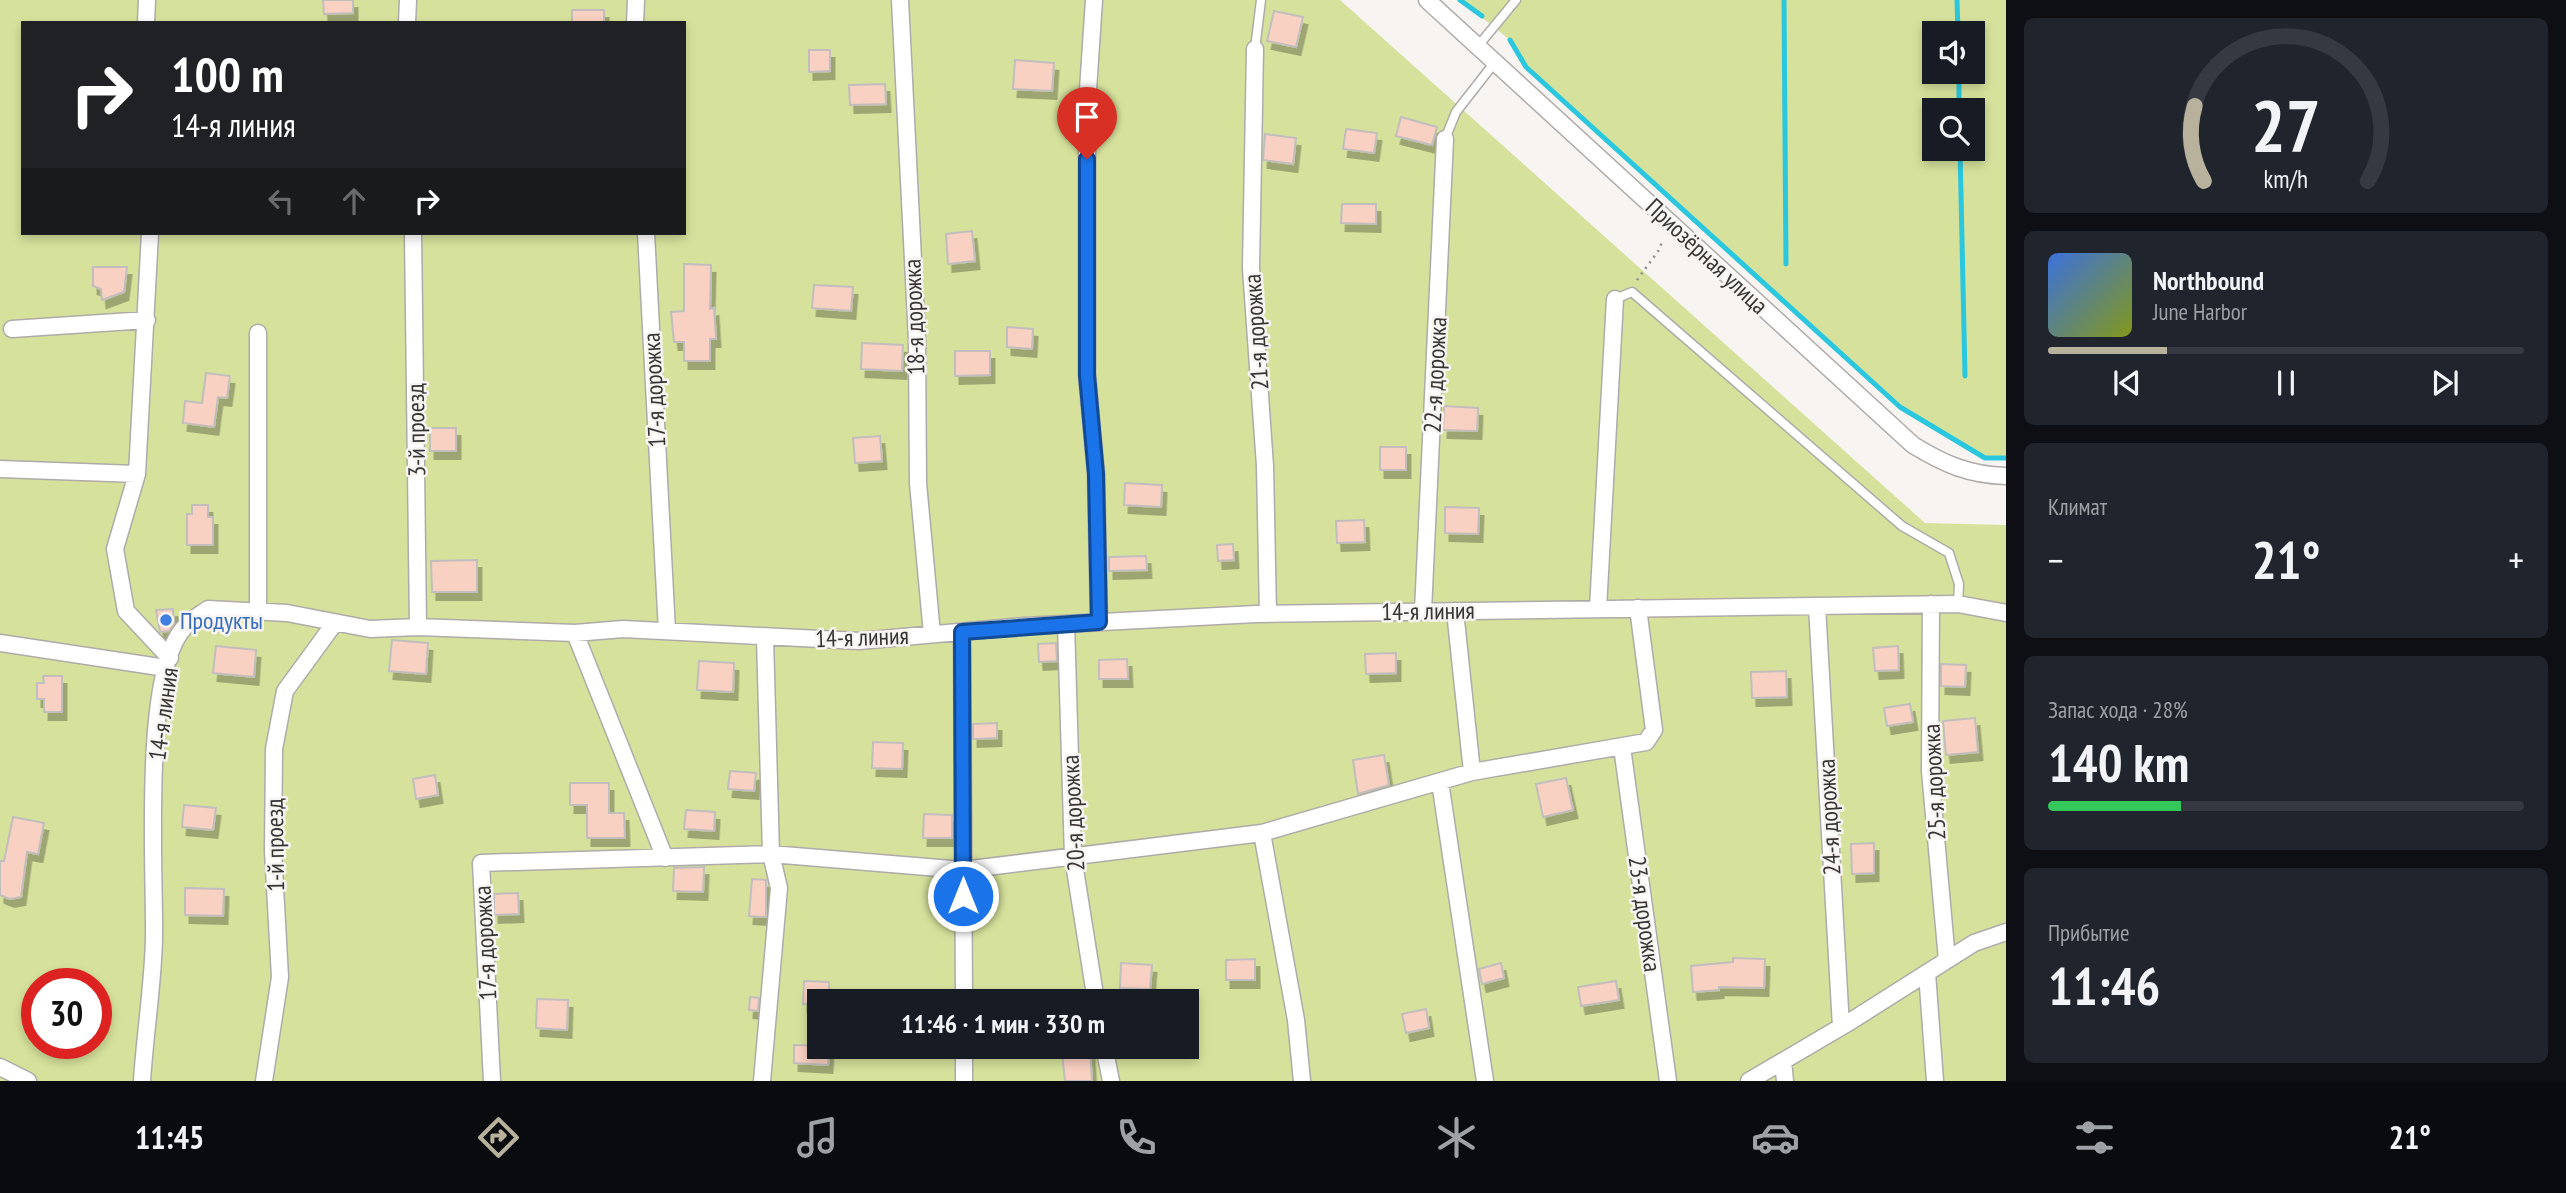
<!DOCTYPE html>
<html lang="ru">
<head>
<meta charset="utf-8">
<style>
	:root { --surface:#171b24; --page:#20242c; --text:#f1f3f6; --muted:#9ea1a6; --line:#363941; --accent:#b8b29d }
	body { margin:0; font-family:"PT Sans Narrow",sans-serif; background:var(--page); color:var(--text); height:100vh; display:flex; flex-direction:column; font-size:26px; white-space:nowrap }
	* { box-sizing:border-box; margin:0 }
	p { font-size:23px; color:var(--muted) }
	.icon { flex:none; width:38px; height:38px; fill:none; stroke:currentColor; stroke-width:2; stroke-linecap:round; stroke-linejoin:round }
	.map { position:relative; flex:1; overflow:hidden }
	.drawer { display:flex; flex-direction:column; gap:18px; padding:18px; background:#0d0f14; width:560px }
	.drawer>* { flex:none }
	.top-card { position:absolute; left:21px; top:21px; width:665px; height:214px; border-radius:0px; box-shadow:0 4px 10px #0003; background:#202124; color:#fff; overflow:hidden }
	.fabs { position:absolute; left:1922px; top:21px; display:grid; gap:14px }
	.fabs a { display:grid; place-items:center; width:63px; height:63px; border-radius:0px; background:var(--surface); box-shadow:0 4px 10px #0003; font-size:35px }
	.speed { position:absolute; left:21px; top:968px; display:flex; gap:14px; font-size:35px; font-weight:700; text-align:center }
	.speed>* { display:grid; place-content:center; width:91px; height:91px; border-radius:50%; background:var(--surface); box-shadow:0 4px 10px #0003; line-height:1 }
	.speed .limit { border:10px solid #d22; background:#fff; color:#111 }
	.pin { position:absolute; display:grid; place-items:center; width:60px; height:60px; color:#fff; margin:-72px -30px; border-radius:50% 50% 50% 0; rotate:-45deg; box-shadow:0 0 7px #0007 }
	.pin .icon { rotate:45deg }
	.me { position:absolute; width:77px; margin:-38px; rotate:0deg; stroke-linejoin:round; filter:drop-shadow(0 0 5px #0008) }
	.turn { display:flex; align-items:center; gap:24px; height:147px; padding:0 35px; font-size:32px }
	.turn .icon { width:91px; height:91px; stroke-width:2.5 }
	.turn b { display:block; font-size:49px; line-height:60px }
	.lanes { display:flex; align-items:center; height:66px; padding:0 35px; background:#0003; justify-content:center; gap:35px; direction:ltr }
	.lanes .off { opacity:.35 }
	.big { font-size:52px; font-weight:800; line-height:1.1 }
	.drawer .tile { flex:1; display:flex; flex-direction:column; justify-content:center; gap:10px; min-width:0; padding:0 24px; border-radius:10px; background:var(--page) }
	.drawer .dial { align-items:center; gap:0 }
	.dial svg { height:182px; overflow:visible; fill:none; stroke:var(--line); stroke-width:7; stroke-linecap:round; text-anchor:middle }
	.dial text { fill:var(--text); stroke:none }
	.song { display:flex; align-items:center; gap:21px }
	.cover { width:84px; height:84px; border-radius:10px; background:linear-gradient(135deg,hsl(220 70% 55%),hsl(70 70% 35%)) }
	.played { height:7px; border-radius:4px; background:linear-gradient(90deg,var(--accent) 25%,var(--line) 25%) }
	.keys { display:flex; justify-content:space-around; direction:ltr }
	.heat { display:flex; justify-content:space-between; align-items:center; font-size:38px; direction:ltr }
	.charge { height:10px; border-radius:5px; background:linear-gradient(90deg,#34c759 28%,var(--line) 0) }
	.trip { position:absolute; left:807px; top:989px; width:392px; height:70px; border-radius:0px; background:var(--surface); box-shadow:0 4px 10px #0003; font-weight:800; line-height:70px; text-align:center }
	.menu { display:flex; height:112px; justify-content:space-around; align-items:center; background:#090b0e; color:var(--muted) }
	.menu .icon { width:49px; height:49px }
	.menu .active { color:var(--accent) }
	.menu b { font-size:32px; color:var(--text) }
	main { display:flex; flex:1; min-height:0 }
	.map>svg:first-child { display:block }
	.green { fill:#d6e29c; fill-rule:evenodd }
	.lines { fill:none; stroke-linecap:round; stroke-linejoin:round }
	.stream { stroke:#2bc7de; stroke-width:5 }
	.building { fill:#f9d1c2; stroke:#c1bebd; stroke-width:2; filter:url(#shadow) }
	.lane-casing { stroke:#aeaba9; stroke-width:11 }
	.street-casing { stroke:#aeaba9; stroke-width:19 }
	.path { stroke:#8d8b8a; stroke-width:2.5; stroke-dasharray:2 5; stroke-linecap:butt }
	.lane { stroke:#fff; stroke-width:8 }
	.street { stroke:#fff; stroke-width:16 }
	.route-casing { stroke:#114b97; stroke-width:18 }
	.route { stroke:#1a73e8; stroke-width:12 }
	.shop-dot { fill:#3f7fe0; stroke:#f7f4f2; stroke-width:2.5 }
	.labels { text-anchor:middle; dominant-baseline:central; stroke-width:5; stroke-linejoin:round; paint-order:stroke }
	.street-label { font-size:24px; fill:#363534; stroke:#f7f4f2 }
	.shop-label { font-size:24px; fill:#366cbe; stroke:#f7f4f2; text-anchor:start }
</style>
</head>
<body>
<main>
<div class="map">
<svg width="2006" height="1081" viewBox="0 0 2006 1081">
	<defs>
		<filter id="shadow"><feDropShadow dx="4.5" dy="8" stdDeviation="0" flood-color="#0004"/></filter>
	</defs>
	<rect width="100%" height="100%" fill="#f7f4f2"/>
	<path class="green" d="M0,0H1340L1925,523L2006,525V1081H0ZM23,23H684V233H23ZM37,984H96V1043H37ZM819,1001H1186V1046H819Z
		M1460,0H2006V458H1985L1899,407L1526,67L1510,40ZM1934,33H1972V72H1934ZM1934,110H1972V149H1934Z"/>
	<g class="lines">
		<path class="stream" d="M1460,0L1482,16
			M1784,0L1786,264
			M1957,0L1958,33
			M1510,40L1526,67L1900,407L1985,458H2006
			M1959,72V110
			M1960,149L1965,376"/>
	</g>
	<path class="building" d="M323,0H353V13L324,14Z
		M572,10H604V23H572Z
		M1274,11L1303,17L1296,47L1267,41Z
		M809,50H830V71L809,72Z
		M1015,60L1054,63L1052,91L1013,89Z
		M885,84L886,104L850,105L849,85Z
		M1401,117L1437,127L1432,145L1396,136Z
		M1346,129L1377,133L1374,153L1343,149Z
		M1265,134L1296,138L1293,164L1263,160Z
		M1342,204H1376V224L1341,223Z
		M972,231L975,261L948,264L946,234Z
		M684,264L711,265L710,309L714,308L716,339H710V361H684V342H674L671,312L684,311Z
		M93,267H127L124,292L102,300L101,289L93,286Z
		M814,285L853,287L851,311L812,308Z
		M1007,327L1033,329L1032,349L1007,347Z
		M862,343L903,345L902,371L861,369Z
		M955,351H990V375L955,376Z
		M206,373L230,376L227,398L218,397L214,427L183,423L185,401L202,403Z
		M1444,406L1478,408L1477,431L1443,430Z
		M430,428H456V451H430Z
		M880,436L882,461L855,463L853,438Z
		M1380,447H1406V470H1380Z
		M1125,483L1162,485L1161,507L1124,505Z
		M192,505H208V517H213V545H187V514H192Z
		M1445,507L1479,508L1478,534L1445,533Z
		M1364,520L1365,542L1337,543L1336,521Z
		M1233,544L1234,560L1218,561L1217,545Z
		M1146,556L1147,570L1109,571V557Z
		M477,560V592H432L431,561Z
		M173,609L174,623L170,631L160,632L156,610Z
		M392,640L428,643L426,674L389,671Z
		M1056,643L1057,661L1039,662L1038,644Z
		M216,646L256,650L254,677L213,673Z
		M1898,646L1899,670L1875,671L1873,648Z
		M1396,653V673L1366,674L1365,654Z
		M1127,659L1128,679H1099V660Z
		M699,661L734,663L733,692L697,690Z
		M1941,664L1966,665L1965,687L1941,686Z
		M1786,671L1787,697L1752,698L1751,672Z
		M43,676H62V712H44V699H37V683H44Z
		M1910,704L1913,722L1887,726L1884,708Z
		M1975,718L1978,752L1946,755L1943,721Z
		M997,723V738L973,739V724Z
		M873,742L903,743L902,769L872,768Z
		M1384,755L1389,785L1358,794L1353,760Z
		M730,771L756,773L754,791L728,789Z
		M435,775L438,795L416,799L413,779Z
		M1566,778L1573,810L1543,817L1536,784Z
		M570,783H609V813H624L625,838H587V805H570Z
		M184,805L216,808L213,830L182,827Z
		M686,810L715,812L714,831L684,829Z
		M924,814L952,815V838H923Z
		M13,817L44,823L38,854L27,852L21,897L10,899L0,895V861H4Z
		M1874,843V873L1852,874L1851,844Z
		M704,867L703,892L673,891L674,868Z
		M752,879L766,880V917L749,916Z
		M185,888L224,889L223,916L185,915Z
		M518,893L519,914L494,915V894Z
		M1733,958L1765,959L1764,988L1719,987V990L1693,992L1691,966L1733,962Z
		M1255,959V980H1226V960Z
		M1121,963L1152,965L1150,989L1120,988Z
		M1501,963L1504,978L1482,984L1479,969Z
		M804,981L829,982V1001L803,1004Z
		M1616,981L1619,1000L1581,1006L1578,987Z
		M750,997L759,998L758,1011L749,1010Z
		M537,999L568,1000L567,1030L536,1028Z
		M1426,1009L1429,1028L1406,1033L1402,1014Z
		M794,1045L829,1046L828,1065L794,1063Z
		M1090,1050L1092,1081H1065L1062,1053Z"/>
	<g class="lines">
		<g class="lane-casing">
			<path id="lane" d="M1478,46L1516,0
				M1255,49L1261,0
				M1445,139L1456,112L1495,62
				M1615,299L1632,292L1902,526L1949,553L1959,584L1958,604"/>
		</g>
		<g class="street-casing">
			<path id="street" d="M900,0L917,340L918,483L932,634
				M1094,0L1087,105V375L1096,474L1099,622
				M1427,0L1913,445C1944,464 1969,475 2006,476
				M146,23L147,0
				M407,23L408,0
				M635,23L636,0
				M1255,49L1251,268L1265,466L1268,614
				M150,233L137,474L115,549L126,611L170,658
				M413,233L418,627
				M646,233L667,631
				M12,329L147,320
				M0,469L137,474
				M1931,604L1930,771L1947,960
				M1817,606L1841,1027
				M1598,609L1615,299
				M258,610V333
				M1423,611L1445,139
				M1455,611L1472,772
				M1066,624L1073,857L1096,1001
				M962,632L964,1001
				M575,633L665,858
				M0,643L166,668
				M1622,747L1668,1081
				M1440,782L1485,1081
				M1262,833L1296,1020L1302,1081
				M1927,973L1935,1081
				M964,1046V1081
				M1104,1046L1111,1081
				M1783,1061L1785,1081
				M0,1067L28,1081
				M142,1081C145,1033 153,985 154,938C155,871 142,677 183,629C189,621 200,615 208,609L287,613L370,629L418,627L575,633L623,629L859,641L1025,626L1256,614L1958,604L2006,613
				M264,1081L280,977L273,851L274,749L285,691L334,624
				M492,1081L481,863L771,854L963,870L1262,833L1472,772L1646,742L1654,730L1638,608
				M762,1081L779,888L771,854L765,638
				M1749,1081L1851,1021L1974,943L2006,932"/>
		</g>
		<path class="path" d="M1637,280L1659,250L1663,239"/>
		<use href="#lane" class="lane"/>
		<use href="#street" class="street"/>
	</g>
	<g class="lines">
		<g class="route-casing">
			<path id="route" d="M963,896L962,632L1099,622L1096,474L1087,375V159"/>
		</g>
		<use href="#route" class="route"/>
	</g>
	<circle class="shop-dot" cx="166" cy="620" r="7"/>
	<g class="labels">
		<g class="street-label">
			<text transform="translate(1707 256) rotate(43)">Приозёрная улица</text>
			<text transform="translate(914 317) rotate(-92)">18-я дорожка</text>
			<text transform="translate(1256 332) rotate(-94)">21-я дорожка</text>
			<text transform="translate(1435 375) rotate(-87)">22-я дорожка</text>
			<text transform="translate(654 390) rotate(-93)">17-я дорожка</text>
			<text transform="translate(416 430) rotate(-91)">3-й проезд</text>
			<text transform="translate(1428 611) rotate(-1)">14-я линия</text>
			<text transform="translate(862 637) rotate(-2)">14-я линия</text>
			<text transform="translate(163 714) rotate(-82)">14-я линия</text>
			<text transform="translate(1934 782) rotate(-93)">25-я дорожка</text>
			<text transform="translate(1073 813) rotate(-93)">20-я дорожка</text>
			<text transform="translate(1829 817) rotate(-93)">24-я дорожка</text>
			<text transform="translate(275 845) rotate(-91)">1-й проезд</text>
			<text transform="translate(1645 914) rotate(82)">23-я дорожка</text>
			<text transform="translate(485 943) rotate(-93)">17-я дорожка</text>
		</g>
		<g class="shop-label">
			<text x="180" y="620">Продукты</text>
		</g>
	</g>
</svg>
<div class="fabs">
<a><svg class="icon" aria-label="sound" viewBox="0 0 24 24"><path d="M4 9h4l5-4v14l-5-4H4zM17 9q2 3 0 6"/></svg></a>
<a><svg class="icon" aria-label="search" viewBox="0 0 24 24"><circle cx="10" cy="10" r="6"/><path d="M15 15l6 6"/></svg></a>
</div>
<div class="speed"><div class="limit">30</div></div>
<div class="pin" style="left:1087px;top:159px;background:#d93025"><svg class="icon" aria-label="arrive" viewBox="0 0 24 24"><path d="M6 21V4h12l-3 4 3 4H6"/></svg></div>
<svg class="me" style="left:963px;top:896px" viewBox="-20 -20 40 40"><circle r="17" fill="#1a73e8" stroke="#fff" stroke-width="3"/><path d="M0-11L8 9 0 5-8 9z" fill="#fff"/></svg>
<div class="trip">11:46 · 1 мин · 330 m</div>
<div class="top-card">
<div class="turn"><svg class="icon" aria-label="right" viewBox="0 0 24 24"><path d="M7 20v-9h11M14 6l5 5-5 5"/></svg><div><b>100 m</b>14-я линия</div></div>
<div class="lanes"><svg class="icon off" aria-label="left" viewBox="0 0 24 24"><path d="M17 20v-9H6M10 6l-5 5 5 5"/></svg><svg class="icon off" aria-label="ahead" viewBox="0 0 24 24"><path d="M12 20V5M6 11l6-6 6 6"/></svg><svg class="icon" aria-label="right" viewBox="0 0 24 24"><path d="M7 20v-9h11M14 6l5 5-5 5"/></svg></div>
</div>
</div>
<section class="drawer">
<div class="tile dial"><svg viewBox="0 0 100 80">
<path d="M14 69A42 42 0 1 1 86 69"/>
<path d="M14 69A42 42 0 0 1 10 36" stroke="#b8b29d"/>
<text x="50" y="56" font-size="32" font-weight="700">27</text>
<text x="50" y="72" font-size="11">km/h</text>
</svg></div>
<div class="tile">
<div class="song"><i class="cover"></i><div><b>Northbound</b><p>June Harbor</p></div></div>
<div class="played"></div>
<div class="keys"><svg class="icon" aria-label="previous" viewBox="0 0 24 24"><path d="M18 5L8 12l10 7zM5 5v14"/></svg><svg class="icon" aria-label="pause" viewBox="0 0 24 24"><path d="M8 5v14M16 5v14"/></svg><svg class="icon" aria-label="next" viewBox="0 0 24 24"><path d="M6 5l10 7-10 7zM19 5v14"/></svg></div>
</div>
<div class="tile"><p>Климат</p>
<div class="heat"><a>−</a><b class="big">21°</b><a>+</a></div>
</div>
<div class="tile"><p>Запас хода · 28%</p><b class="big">140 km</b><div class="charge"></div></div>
<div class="tile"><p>Прибытие</p><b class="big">11:46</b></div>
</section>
</main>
<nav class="menu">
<b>11:45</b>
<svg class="icon active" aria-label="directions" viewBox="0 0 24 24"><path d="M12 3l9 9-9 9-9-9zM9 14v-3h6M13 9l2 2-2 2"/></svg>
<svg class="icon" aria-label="music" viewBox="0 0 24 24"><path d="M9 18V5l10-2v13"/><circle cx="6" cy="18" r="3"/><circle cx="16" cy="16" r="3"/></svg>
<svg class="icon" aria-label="phone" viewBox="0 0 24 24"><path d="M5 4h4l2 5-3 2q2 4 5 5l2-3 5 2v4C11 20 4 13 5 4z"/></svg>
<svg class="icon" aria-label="climate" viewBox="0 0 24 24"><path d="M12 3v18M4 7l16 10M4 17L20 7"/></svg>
<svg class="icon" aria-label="car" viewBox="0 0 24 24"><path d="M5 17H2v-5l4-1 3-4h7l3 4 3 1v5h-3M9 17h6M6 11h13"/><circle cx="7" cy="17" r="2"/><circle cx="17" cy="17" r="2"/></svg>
<svg class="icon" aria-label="filters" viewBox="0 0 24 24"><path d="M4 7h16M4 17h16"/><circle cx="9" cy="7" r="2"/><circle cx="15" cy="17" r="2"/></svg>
<b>21°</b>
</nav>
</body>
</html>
